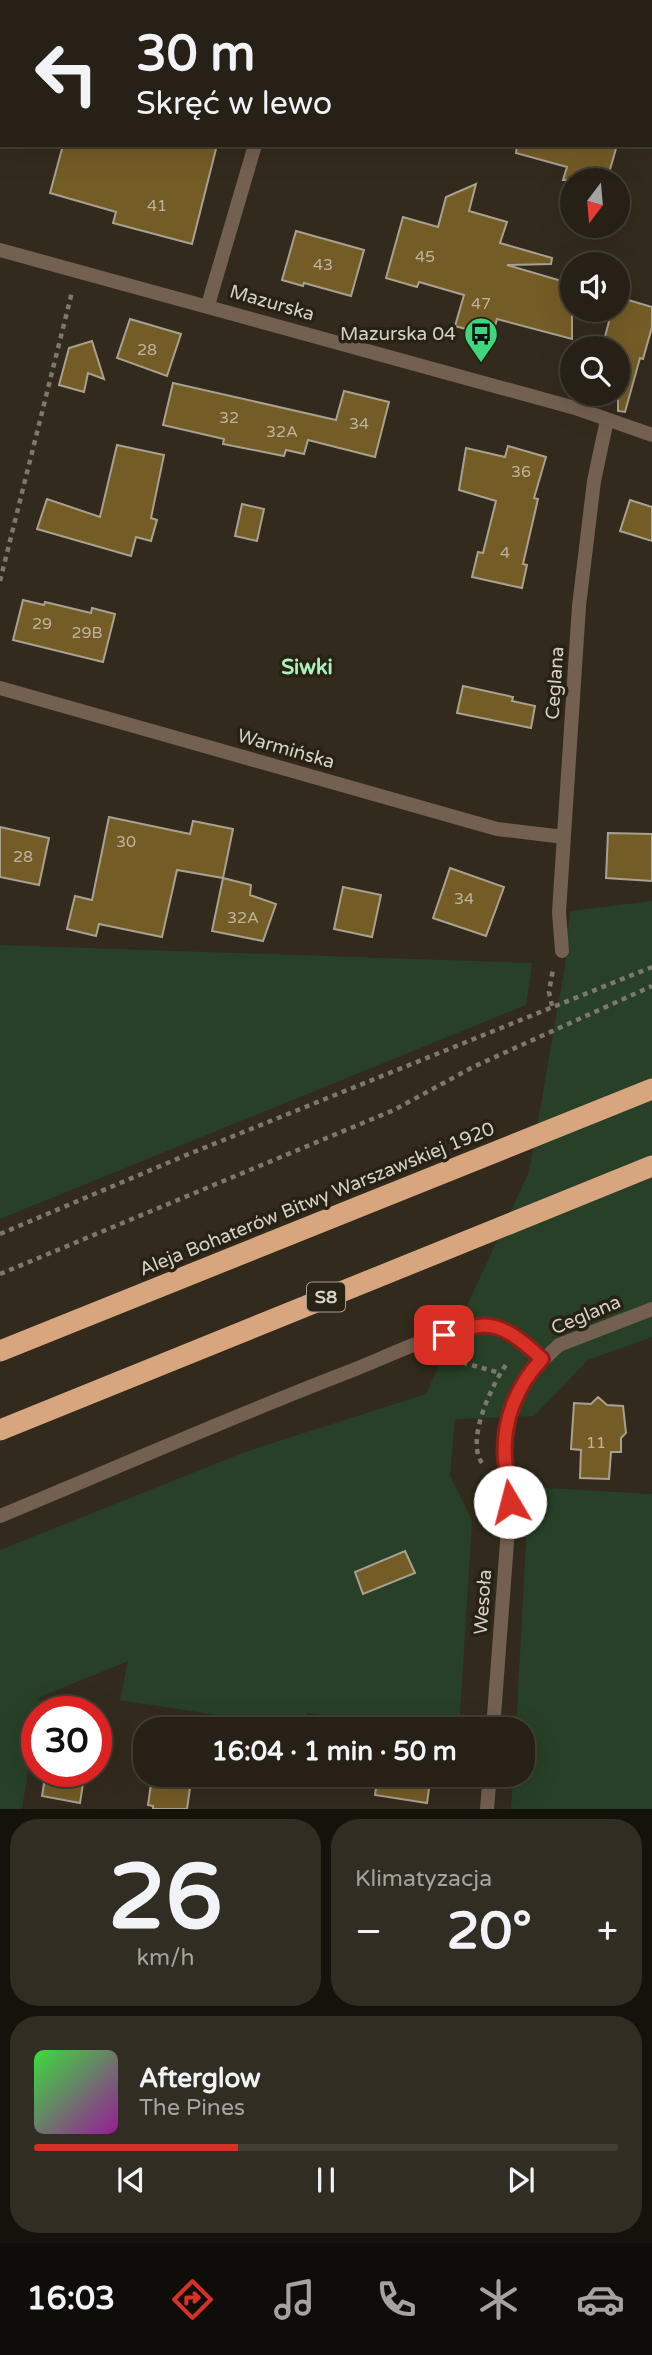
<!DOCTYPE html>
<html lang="pl">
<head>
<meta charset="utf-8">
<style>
	:root { --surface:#262016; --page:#322d23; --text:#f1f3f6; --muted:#a4a3a1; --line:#423e35; --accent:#d93025 }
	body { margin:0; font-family:"Varela Round",sans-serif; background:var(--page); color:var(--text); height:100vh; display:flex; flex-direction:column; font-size:26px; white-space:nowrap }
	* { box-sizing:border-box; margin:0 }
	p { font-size:23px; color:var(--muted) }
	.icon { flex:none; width:38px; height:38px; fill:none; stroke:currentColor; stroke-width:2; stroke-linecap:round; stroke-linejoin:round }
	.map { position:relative; height:1809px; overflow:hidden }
	.sheet { display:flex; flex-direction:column; gap:10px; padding:10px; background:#15120c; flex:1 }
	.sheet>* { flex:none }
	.hud { position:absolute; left:0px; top:0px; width:653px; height:147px; box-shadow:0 7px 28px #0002,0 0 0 2px var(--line); background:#262016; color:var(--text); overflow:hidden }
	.needle { width:46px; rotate:196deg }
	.fabs { position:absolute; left:560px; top:168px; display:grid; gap:14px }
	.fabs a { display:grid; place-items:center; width:70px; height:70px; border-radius:50%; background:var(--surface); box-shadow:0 7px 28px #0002,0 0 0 2px var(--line); font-size:35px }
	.speed { position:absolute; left:21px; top:1696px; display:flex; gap:14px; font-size:35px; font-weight:700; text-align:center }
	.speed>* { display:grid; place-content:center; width:91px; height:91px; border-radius:50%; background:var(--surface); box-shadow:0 7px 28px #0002,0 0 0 2px var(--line); line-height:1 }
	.speed .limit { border:10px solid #d22; background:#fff; color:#111 }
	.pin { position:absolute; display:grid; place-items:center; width:60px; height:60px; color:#fff; margin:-30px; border-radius:14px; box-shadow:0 4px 10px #0006 }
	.me { position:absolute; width:77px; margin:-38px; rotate:352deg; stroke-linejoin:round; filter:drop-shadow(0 0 5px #0008) }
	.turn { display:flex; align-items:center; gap:24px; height:147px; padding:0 21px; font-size:32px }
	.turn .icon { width:91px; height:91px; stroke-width:2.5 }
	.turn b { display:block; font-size:49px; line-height:60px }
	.big { font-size:52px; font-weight:700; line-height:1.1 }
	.sheet .tile { flex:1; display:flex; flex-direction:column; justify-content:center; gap:10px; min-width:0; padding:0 24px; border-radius:28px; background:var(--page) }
	.sheet .dial { align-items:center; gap:0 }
	.dial b { font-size:91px; line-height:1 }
	.song { display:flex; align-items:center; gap:21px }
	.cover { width:84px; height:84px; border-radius:10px; background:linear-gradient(135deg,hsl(120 70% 55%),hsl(300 70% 35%)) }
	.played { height:7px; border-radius:4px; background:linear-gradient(90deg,var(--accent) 35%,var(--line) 35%) }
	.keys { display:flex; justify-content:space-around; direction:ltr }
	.heat { display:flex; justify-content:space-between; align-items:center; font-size:38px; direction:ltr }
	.sheet .tiles { flex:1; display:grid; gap:10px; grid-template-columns:1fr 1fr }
	.tile:last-child { grid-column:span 2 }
	.trip { position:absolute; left:133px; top:1717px; width:402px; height:70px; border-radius:28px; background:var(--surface); box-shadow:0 7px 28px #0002,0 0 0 2px var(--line); font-weight:700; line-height:70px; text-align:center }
	.tab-bar { display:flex; height:112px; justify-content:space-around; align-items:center; background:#0f0d09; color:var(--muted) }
	.tab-bar .icon { width:49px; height:49px }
	.tab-bar .on { color:var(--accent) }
	.tab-bar b { font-size:32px; color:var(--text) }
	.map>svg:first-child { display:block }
	.green { fill:#274027 }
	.building { fill:#745c26; stroke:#a9a190; stroke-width:2 }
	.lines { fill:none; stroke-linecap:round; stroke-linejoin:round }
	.path { stroke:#7e786c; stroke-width:4.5; stroke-dasharray:5 5; stroke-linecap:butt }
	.lane { stroke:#746051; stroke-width:14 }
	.street { stroke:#746051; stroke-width:14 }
	.highway { stroke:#d7a67f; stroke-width:21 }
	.route-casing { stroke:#8d1f18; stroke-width:18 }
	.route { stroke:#d93025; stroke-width:12 }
	.labels { text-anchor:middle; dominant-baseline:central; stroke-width:7; stroke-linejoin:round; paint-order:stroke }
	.number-label { font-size:16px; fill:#bdb4a0 }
	.shield { fill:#282214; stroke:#a19c92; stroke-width:2 }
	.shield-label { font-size:18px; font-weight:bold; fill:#d5d1c8 }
	.street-label { font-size:19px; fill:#d5d1c8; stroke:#282214 }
	.poi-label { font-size:19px; fill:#d5d1c8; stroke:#282214; text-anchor:end }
	.neighbourhood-label { font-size:21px; font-weight:bold; fill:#abf2bf; stroke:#282214 }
</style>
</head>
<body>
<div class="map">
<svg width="652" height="1809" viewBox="0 0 652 1809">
	<rect width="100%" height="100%" fill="#322b1d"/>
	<path class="green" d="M652,901V1337L588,1360L534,1416L455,1419L450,1476L472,1520L459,1729H420L307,1713V1729L120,1700L128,1661L40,1697L22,1809H0V1550L245,1452L426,1394L529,1172L565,966L570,911Z
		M0,945L532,963L526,1005L0,1219Z
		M529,1487L652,1494V1809H511L513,1775L523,1774V1729H516Z"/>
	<path class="building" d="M63,145H217L192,244L113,223L116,212L50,193Z
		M517,145H617L607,180H563L567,167L516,153Z
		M476,184L469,211L507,222L500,243L552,258L551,264L507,265L572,284V339L497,319L492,336L455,326L464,295L419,282L417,287L386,278L403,217L438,227L446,197Z
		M296,231L364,250L351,296L304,283L303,286L282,280Z
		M618,297L652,307V327L643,359L640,358L625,412L618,411V348H602L612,310H618Z
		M130,319L181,334L167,376L117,358Z
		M92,341L104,379L88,373L84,392L59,385L69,348Z
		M173,383L336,420L344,391L389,402L375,457L308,440L304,454L286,450L284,456L223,444L224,439L163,425Z
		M117,445L164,455L151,518L157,520L151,541L136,537L131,556L37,529L47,499L100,517Z
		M508,446L546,457L534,498L538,499L523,564L527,565L522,588L472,577L478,552L483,553L496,501L459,490L466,448L505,457Z
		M630,500L652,507V541L620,531Z
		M242,504L264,509L257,541L235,536Z
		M23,600L44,605L45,602L91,613L92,608L115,614L103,662L13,640Z
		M463,686L513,697L512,701L535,706L531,728L457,713Z
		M109,817L190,834L193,821L233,829L223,878L177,870L162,937L99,924L96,936L67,929L75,896L92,900Z
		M0,827L49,838L39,885L0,877Z
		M608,833L652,834V881L606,878Z
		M450,868L504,887L486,936L433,918Z
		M223,878L251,885L250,895L276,904L263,941L212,931Z
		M343,887L381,895L372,937L334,929Z
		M598,1397L607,1405L623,1406L626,1433L621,1438V1452H611L609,1479L580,1478L581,1450L571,1449L574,1403L591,1404Z
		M405,1551L415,1573L363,1594L355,1572Z
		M46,1771H85L80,1803L42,1796Z
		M158,1774H192L187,1809H153V1806L148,1805L152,1777L158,1778Z
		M378,1774H431L427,1803L375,1795Z"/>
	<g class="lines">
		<path class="path" d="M0,581L72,292
			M552,1006L549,992L553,969
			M0,1234L184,1156L652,967
			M0,1274L394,1110L473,1067L652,986
			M433,1363L454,1360L500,1373
			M482,1463C465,1440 493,1382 508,1362"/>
		<path class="lane" d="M297,2L298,0
			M208,305L255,145
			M0,1516C116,1468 231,1417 348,1372C387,1357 438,1331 478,1326C503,1322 526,1344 542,1359"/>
		<path class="street" d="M651,91H652
			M0,250L575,408L652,435
			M0,688L497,829L564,837
			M562,951L559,912L579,606L594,481L607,420
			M493,1729L510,1502L504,1455L511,1408L529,1373L559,1345L652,1309
			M487,1809L490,1774"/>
		<path class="highway" d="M0,1351L652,1089
			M0,1430L652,1166"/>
	</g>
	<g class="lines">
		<g class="route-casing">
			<path id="route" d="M444,1335C455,1332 467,1328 478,1326C503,1322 526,1344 542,1359C517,1385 502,1421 505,1459C506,1473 511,1487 510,1502"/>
		</g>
		<use href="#route" class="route"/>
	</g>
	<defs>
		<g id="bus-pin" transform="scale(1.75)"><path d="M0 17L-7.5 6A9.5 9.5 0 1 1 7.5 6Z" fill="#3fd77d" stroke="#282214"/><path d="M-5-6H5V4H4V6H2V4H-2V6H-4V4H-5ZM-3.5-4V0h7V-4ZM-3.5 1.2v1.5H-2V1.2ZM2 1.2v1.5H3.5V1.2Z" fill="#111"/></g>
	</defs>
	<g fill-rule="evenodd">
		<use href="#bus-pin" x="481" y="334"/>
	</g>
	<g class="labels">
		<g class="number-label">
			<text x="157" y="206">41</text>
			<text x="425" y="257">45</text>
			<text x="323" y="265">43</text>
			<text x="481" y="304">47</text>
			<text x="147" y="350">28</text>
			<text x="229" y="418">32</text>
			<text x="359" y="424">34</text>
			<text x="282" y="432">32A</text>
			<text x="521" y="472">36</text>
			<text x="505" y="553">4</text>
			<text x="42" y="624">29</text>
			<text x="87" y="633">29B</text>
			<text x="126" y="842">30</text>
			<text x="23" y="857">28</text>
			<text x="464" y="899">34</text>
			<text x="243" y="918">32A</text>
			<text x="596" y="1443">11</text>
		</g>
		<rect class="shield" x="307" y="1282.5" width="38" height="29" rx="5"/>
		<g class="shield-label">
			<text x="326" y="1297">S8</text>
		</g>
		<g class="street-label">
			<text transform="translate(272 303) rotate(16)">Mazurska</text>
			<text transform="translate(555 683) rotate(-86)">Ceglana</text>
			<text transform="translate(286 749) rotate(16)">Warmińska</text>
			<text transform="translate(317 1199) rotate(-22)">Aleja Bohaterów Bitwy Warszawskiej 1920</text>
			<text transform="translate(586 1315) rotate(-23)">Ceglana</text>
			<text transform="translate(483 1602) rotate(-86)">Wesoła</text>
		</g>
		<g class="poi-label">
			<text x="456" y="334">Mazurska 04</text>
		</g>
		<g class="neighbourhood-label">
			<text x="307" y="667">Siwki</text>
		</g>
	</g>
</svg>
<div class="fabs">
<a><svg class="needle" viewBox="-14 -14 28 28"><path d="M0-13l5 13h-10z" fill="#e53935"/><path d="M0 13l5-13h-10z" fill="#a4a3a1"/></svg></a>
<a><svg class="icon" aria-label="sound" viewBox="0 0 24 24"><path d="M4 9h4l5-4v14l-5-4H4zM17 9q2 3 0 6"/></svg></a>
<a><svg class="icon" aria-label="search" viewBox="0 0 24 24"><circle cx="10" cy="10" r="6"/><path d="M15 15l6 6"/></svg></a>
</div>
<div class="speed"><div class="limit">30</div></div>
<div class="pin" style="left:444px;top:1335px;background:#d93025"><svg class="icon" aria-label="arrive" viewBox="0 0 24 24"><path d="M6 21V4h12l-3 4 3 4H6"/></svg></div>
<svg class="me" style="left:510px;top:1502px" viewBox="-20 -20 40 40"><circle r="19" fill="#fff"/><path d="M0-13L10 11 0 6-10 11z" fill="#d93025"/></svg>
<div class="trip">16:04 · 1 min · 50 m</div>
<div class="hud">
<div class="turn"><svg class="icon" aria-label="left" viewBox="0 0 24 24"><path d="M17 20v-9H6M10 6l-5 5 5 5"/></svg><div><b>30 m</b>Skręć w lewo</div></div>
</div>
</div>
<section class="sheet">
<div class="tiles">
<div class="tile dial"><b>26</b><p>km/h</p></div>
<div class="tile"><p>Klimatyzacja</p>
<div class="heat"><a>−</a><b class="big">20°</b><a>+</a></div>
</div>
<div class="tile">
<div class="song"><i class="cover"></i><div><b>Afterglow</b><p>The Pines</p></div></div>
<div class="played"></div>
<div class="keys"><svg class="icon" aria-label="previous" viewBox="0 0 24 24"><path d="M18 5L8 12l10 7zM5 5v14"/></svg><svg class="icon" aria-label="pause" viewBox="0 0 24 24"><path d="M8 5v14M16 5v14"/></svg><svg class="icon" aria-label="next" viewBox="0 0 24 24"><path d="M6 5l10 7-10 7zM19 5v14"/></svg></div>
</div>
</div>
</section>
<nav class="tab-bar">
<b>16:03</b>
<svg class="icon on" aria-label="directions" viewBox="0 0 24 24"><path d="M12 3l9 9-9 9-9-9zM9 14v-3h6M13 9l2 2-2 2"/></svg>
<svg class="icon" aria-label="music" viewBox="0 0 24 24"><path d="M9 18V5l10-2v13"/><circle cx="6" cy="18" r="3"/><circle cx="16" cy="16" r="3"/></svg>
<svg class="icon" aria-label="phone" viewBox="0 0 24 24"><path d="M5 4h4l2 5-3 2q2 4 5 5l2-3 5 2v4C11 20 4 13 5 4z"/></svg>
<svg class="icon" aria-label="climate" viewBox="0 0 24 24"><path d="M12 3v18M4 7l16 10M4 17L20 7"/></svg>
<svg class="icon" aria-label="car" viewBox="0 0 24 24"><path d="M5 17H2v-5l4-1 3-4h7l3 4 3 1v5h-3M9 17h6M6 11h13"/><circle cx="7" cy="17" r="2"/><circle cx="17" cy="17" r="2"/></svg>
</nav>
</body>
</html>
